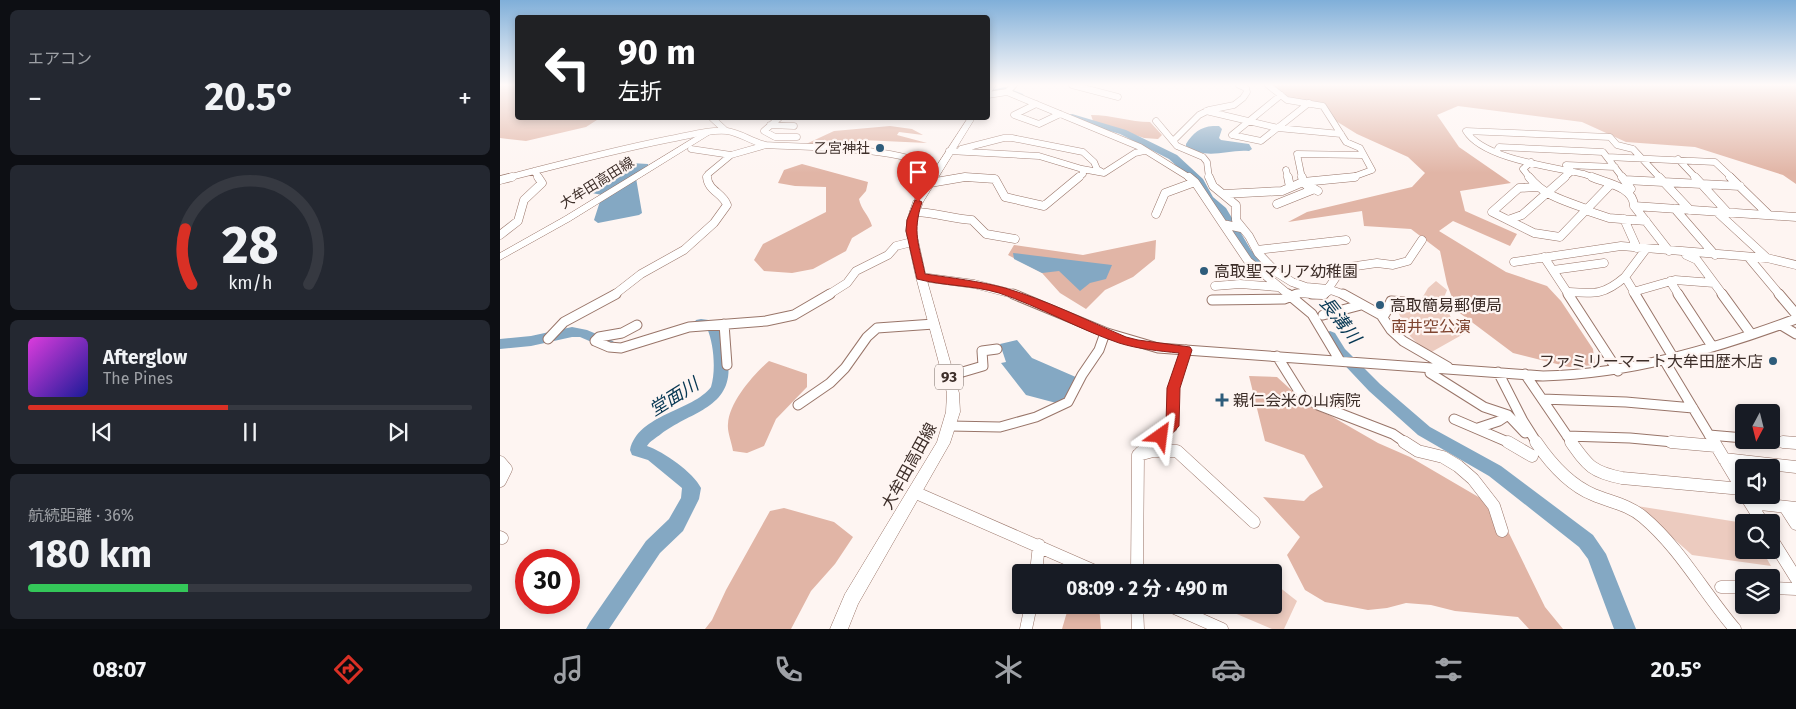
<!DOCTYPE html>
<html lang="ja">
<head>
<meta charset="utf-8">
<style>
	:root { --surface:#171b24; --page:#242831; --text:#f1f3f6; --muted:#9ea1a6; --line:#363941; --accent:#d93025 }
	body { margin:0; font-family:"Fira Sans","Noto Sans JP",sans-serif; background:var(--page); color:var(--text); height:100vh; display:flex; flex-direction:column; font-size:19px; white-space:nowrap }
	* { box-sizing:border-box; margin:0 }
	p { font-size:16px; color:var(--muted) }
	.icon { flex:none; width:28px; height:28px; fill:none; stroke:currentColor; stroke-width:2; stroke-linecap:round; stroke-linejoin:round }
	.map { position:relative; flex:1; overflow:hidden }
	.drawer { display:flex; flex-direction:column; gap:10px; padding:10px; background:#0d0f14; width:500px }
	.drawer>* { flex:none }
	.hud { position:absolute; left:15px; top:15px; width:475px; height:105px; border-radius:5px; box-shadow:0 2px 8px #0003; background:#202124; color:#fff; overflow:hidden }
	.needle { width:32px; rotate:187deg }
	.buttons { position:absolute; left:1235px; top:404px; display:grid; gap:10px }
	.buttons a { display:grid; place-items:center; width:45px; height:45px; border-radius:5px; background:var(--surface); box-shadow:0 2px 8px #0003; font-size:25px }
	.speed { position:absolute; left:15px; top:549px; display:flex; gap:10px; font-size:25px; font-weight:700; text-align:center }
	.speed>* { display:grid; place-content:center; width:65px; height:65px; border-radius:50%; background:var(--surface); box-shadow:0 2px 8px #0003; line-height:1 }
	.speed .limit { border:8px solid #d22; background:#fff; color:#111 }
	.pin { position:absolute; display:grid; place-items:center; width:42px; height:42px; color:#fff; margin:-51px -21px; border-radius:50% 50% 50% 0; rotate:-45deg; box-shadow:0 0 5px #0007 }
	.pin .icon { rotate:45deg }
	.me { position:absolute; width:55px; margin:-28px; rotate:31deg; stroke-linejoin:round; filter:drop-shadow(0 0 4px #0008) }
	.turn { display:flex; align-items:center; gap:18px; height:105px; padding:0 20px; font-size:22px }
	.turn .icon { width:65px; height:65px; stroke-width:2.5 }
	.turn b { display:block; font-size:35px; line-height:42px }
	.big { font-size:38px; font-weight:700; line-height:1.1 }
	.drawer .tile { flex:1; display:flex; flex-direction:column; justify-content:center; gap:8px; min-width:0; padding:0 18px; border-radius:8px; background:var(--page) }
	.drawer .dial { align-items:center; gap:0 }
	.dial svg { height:130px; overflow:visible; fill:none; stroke:var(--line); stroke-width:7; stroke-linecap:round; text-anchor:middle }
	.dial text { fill:var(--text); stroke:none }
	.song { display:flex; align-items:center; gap:15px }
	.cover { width:60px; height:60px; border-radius:8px; background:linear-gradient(135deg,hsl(300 70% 55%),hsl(240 70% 35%)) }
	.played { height:5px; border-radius:2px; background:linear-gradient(90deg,var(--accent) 45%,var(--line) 45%) }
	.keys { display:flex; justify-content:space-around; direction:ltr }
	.heat { display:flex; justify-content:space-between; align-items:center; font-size:28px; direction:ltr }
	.charge { height:8px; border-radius:4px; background:linear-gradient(90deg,#34c759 36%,var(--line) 0) }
	.trip { position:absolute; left:512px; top:564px; width:270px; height:50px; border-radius:5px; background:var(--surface); box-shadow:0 2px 8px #0003; font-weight:700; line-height:50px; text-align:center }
	.tab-bar { display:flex; height:80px; justify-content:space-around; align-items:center; background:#090b0e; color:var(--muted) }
	.tab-bar .icon { width:35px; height:35px }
	.tab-bar .active { color:var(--accent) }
	.tab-bar b { font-size:22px; color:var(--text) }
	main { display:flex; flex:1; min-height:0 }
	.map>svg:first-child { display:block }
	.green { fill:#eccbbf }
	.forest { fill:#e1b5a6 }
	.water { fill:#84a8c3 }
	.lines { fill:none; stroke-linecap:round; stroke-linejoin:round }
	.river { fill:#84a8c3; fill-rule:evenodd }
	.minor-far3-casing { stroke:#997569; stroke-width:7 }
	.minor-far2-casing { stroke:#997569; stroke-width:9 }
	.minor-far1-casing { stroke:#997569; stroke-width:11 }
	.minor-casing { stroke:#997569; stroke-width:13 }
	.major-casing { stroke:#997569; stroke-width:1 }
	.minor-far3 { stroke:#fff; stroke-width:6 }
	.minor-far2 { stroke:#fff; stroke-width:8 }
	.minor-far1 { stroke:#fff; stroke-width:9 }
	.minor { stroke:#fff; stroke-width:12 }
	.major { fill:#fff; fill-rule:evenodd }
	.route { fill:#d93025; stroke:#8d1f18 }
	.poi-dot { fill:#2e5c7b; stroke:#fef5f2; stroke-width:2 }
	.labels { text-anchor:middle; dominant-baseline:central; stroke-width:4.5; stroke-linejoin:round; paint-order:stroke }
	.far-poi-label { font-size:14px; fill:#3d2e29; stroke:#fef5f2; text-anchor:end }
	.far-street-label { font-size:14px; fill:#3d2e29; stroke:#fef5f2 }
	.shield { fill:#fef5f2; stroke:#776a65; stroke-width:1 }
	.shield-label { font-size:15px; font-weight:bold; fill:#3d2e29 }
	.poi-label { font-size:16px; fill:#3d2e29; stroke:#fef5f2; text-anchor:start }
	.park-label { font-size:16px; fill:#7f4530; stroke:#fef5f2 }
	.street-label { font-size:16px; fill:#3d2e29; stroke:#fef5f2 }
	.water-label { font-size:18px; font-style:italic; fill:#053652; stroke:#fef5f2 }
</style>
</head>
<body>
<main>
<section class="drawer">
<div class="tile"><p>エアコン</p>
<div class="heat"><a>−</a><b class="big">20.5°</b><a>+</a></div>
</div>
<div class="tile dial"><svg viewBox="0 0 100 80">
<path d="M14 69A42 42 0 1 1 86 69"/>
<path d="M14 69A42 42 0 0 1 10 35" stroke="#d93025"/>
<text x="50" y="56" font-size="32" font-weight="700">28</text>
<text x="50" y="72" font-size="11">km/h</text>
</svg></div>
<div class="tile">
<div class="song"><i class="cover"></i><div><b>Afterglow</b><p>The Pines</p></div></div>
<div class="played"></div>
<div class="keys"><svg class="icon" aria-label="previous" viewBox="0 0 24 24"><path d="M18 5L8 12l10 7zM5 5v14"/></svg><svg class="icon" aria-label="pause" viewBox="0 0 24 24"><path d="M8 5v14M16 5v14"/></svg><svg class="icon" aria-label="next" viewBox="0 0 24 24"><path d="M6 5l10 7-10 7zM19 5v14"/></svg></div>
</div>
<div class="tile"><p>航続距離 · 36%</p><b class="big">180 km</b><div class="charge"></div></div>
</section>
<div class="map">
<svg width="1296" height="629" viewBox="0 0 1296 629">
	<rect width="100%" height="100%" fill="#fef5f2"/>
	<path class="green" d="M936,281L947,290L943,300L952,320L967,332L928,354L907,333L897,309L917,307L928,288Z
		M1137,506L1244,523V550H1262L1271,566L1192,555Z
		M774,583L797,601L784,629H772L725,609L726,605H774Z"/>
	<path class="forest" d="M0,85H17L18,118H100L86,127L26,141L0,138Z
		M772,85H1296V184L1283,175L1195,147L1126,142L1082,122L958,106L937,115L959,147L1011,183L960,191L965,211L1017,234L1010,246L953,221L939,231L1006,272L1047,286L1061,301L1093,349L1095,365L1069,367L1013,353L957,311L947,284L940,251L911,229L864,226L862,211L788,222L807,212L912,187L925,173L908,157L857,134L836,121L824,103L790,99Z
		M591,115C612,115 630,122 650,122L662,135L658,139L644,138L593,121Z
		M390,126L412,129L423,135L399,132L397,135L427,143L362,140L351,143L306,144L334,131Z
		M302,164L368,182L366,191L359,199C361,210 369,215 372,226L352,238L346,251L313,269L292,273L264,271L254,260L263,244L326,212V187L295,186L278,183L284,170Z
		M656,240L655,259L633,277L605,290L586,309L560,293L542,273L508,255L514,245L583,255Z
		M269,361L307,374V387L276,419L264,446L247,453L233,451C232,443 227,432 228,424C229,402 254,374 269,361Z
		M749,376L777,377L810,407L831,416L878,443L910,457L987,502L1005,525L1045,607L1063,629H1029L1018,617L955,611L931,605L906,603L887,608L868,610L825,602L805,590L787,555L800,537L763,497L804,501L810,495L823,487L804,455L765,441Z
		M284,508L334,522L353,537L335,564L311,591L291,629H205L212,620L226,590L270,511Z
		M569,605H599L601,629H562Z"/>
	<path class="water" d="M713,126H719L722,129L719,138L721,140L749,144L752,149L749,151C727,149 707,161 686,146V144C693,133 700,127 713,126Z
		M131,163L148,164V169L136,178L142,213L139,215L98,223L94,220L102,195L87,192V188L124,165Z
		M513,253L612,265L606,279L590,283L580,291L559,271L542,273L514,259Z
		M517,340L532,358L578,378L560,404L526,395L501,363L506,362L500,344Z"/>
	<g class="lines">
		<path class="river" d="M505,87L523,94L524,96L520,99L504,93L488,95V91Z
			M572,114L626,130L677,155L703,179L713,197L726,208L751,250L773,270L774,273L773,276H763L742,255L716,210L705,201L695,183L669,159L620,134L569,119V115Z
			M201,319L216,321C224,333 225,347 228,361C234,408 191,411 161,434C156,438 150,441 147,446C164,452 193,472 201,488L199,499L183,531L160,553L109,629H86L90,622L146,541L169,519L181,498L182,488L148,460L132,455L130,450C138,414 193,411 211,387C216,371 214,344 207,328L196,326L194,323L196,320Z
			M72,327L87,330L113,341L115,344L113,347L108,349L80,337H72L31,346L0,349V339L31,336Z
			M830,331L835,333L845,349L880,384L930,427L1001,466L1093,535L1106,554L1136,629H1114L1088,559L1079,547L989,476L918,435L869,391L835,355L823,336L825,333Z"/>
		<g class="minor-far3-casing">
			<path id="minor-far3" d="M572,85L618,97
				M768,85L787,100L823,106L846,142L860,148L872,170L850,178
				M507,92L514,85
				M488,95L507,92L640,147L690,178
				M781,95L732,135L761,141L809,103
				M536,104L514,115L539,124L560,114
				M706,111L778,128L841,134
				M212,118L226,131
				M279,118L264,131L275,137H297
				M656,121L677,146L703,157L707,162L709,178
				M270,125L294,126
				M673,141L699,115L709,110L734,105L743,98L747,92L746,88L739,85
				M191,149L231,155L266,145
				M461,149L504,138H512L583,152L594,162L597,169L602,172
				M449,151L539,156L582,169L604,173L635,153L644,151
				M996,152L999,147L1103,152L1123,178
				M1107,157L1215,162L1232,178
				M1178,159L1196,178
				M786,170L788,178
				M34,171L39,178
				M1071,171L1066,165L1115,167
				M7,178C61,164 115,150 170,139C188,136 209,129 227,131C241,133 252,142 266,145C299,147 408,147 429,168L427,178
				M207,178L208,174L231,155
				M458,178H483
				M578,178L583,174L582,169
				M802,178L797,154L862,155
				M1030,178L1023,169L1031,162
				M1064,178L1071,172
				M1095,178L1084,174C1053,167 983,159 966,131L1110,137L1117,145L1133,149L1160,178"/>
		</g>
		<g class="minor-far2-casing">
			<path id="minor-far2" d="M428,177L424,184L465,177L495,179L505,197L544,206L579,177
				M689,177L695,182L723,224L741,228
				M709,177L713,186L736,205V220L749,236L758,253L776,272L792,282L806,287L828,289L845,295
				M788,177L790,187
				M802,177L803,182L818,191
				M1029,177C1044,196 1065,201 1087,209
				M1092,177C1106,183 1134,187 1134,206L1169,251
				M1122,177L1131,189L1127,190
				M1159,177L1190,210
				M1195,177L1228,213
				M1230,177L1269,215
				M0,180L12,177
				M1125,180L1240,186
				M1037,187L1019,188L992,212L1034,233L1060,237L1111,184
				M724,194L782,191L803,182L855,177
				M777,204L812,190L806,185
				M1134,206L1296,217
				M1175,209L1215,255
				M1085,210L1109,218L1146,221
				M414,212C434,212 452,219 472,220L486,234L515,239
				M1217,212L1267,258
				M656,214L665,193L695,182
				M1124,219L1137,248
				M1008,220L1022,215L1065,177
				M723,224L748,261L789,295
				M0,235L18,221L24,200L42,183L38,177
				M757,250L846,240
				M1186,255L1197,260L1223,295
				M1044,257L1069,295
				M1249,258L1280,295
				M1014,262L1121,246L1267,258L1296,265
				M1053,270L1104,263
				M421,277L474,284L517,295
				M1170,281L1179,295
				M715,286L740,284L778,287
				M828,289L840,271L849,267L877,263L893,265L908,261L922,240
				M1068,292C1095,294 1104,295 1125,277
				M1133,292L1175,280L1214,283
				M114,295L141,274L184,250L214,223L227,205C223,193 208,191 207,177
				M328,295L347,283L356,271L388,255L396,246L412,242
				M794,295L800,293L823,295L830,290
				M1136,295L1125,277L1146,249"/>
		</g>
		<g class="minor-far1-casing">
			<path id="minor-far1" d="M513,294L607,333L658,348L1043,376C1130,374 1215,349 1296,319
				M788,294L812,314L840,361
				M812,294H824
				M843,294L881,315L891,330L903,341L948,367
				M1068,294L1118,371
				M1135,294L1173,357
				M1178,294L1212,346
				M1222,294L1251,334
				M1279,294L1296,314
				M712,300L784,299L797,294
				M823,315L861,305
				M881,315L885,314L891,301L905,302
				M224,324L227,365
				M137,325L122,333L99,337L95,341L109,347L121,348L189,327L266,321L294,315L330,294
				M1281,325L1296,334
				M48,339L64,322L116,294
				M777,356L802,396L818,405L893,434L906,443
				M1164,360L1214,443
				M998,372L1023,421L1037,443
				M930,373L984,407L1008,415L1025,433
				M1025,374L1072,443
				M449,376L483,366L482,351L497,349
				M1042,399L1126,402L1193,408
				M298,405L330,383L345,368L367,337L377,328L434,324
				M954,419L1010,443
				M450,426L500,427L536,417L568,402L582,375L599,350L605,333
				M978,428L999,421L1008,415
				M1209,435L1244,438
				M1067,436L1130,438L1184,443
				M1263,440L1296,443
				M652,443L672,427L673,388L686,350"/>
		</g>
		<g class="minor-casing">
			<path id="minor" d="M904,442L918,451L943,457L958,466L973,479L994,506L1002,531
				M1008,442L1032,456
				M1036,442C1051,464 1069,485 1094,495C1111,502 1129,505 1143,517C1180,548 1204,593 1235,629
				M1071,442C1088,466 1092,472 1122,478L1242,489
				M1171,442L1216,446
				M1214,442L1244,492
				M1283,442L1296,443
				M640,453L654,442
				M638,455L653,451H677L754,522
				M1224,459L1296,467
				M0,462L6,469L0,481
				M414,492L597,572
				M1249,501L1262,522
				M1251,503L1296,508
				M1285,507L1296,524
				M0,537L2,538
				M1271,538L1296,578
				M536,572L539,545
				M637,572L638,455
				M1221,587H1244
				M1271,588L1296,589
				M637,605L638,629
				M668,605L722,629
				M526,629L531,605"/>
		</g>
		<g class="major-casing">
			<path id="major" d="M490,85H496L490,94L488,95V88Z
				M468,118H475L423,202L417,220L416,231L426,277L459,393L460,412L450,443L358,604L348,629H330L345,594L437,442L446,412L447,393L416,277L406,231L407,220L413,202Z
				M205,131L212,133L70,221L0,260V253L64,217Z"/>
		</g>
		<use href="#minor-far3" class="minor-far3"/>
		<use href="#minor-far2" class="minor-far2"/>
		<use href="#minor-far1" class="minor-far1"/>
		<use href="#minor" class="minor"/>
		<use href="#major" class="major"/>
	</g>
	<linearGradient id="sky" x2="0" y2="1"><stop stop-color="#80afd9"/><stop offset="0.49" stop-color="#fffaf9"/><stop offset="1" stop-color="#fffaf9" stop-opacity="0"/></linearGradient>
	<rect width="1296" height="173" fill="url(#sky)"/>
	<path class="route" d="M415,200H418L422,202C412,233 419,244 425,274C452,278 479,281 505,288C546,300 586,320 626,337L638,340L690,347L692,350L680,388L679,426L666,440L661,441L656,440L654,436L666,424L667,388L679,353C659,351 638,349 619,343C578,329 541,307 499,293C472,285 444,286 417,279L406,231L407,220Z"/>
	<g class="poi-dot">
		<circle cx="380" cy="148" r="5"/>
		<circle cx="704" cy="271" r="5"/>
		<circle cx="880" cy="305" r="5"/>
		<circle cx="1273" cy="361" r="5"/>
		<path d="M719.5 392.5h5v5h5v5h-5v5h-5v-5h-5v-5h5z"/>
	</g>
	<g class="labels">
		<g class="far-poi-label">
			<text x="370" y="148">乙宮神社</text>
		</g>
		<g class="far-street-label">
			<text transform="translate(97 183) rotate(-32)">大牟田高田線</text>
		</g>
		<rect class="shield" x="435" y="364.5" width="28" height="25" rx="4"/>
		<g class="shield-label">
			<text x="449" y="377">93</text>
		</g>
		<g class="poi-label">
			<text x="714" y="271">高取聖マリア幼稚園</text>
			<text x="890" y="305">高取簡易郵便局</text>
			<text x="1263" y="361" text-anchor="end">ファミリーマート大牟田歴木店</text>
			<text x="733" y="400">親仁会米の山病院</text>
		</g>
		<g class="park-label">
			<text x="931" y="326">南井空公演</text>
		</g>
		<g class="street-label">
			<text transform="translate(409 466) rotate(-61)">大牟田高田線</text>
		</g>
		<g class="water-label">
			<text transform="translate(840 320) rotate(52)">長溝川</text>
			<text transform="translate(174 397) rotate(-32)">堂面川</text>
		</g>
	</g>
</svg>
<div class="buttons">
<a><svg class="needle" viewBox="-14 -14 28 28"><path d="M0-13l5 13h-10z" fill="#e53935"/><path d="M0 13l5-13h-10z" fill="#9ea1a6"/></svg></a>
<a><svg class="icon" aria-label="sound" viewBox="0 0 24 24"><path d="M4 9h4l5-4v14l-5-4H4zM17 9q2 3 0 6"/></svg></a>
<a><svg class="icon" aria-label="search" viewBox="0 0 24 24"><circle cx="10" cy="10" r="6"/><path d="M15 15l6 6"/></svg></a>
<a><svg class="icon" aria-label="layers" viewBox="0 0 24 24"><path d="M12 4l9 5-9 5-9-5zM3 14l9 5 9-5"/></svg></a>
</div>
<div class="speed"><div class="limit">30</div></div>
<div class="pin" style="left:418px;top:202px;background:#d93025"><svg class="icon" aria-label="arrive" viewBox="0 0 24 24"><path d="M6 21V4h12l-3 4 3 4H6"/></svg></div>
<svg class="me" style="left:661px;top:436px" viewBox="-20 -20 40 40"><path d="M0-17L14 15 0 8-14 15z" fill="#d93025" stroke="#fff" stroke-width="4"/></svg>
<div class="trip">08:09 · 2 分 · 490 m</div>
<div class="hud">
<div class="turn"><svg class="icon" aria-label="left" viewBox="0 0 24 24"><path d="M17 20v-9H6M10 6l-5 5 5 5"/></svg><div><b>90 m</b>左折</div></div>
</div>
</div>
</main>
<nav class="tab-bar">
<b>08:07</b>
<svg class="icon active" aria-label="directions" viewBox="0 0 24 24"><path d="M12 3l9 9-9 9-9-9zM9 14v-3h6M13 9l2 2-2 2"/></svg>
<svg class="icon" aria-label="music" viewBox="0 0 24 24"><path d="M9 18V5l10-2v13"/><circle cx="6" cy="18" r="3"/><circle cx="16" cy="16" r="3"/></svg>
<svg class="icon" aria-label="phone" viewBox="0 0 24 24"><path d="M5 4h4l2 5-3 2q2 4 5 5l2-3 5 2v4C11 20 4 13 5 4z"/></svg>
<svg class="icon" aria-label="climate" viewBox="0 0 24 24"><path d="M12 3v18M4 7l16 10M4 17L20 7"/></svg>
<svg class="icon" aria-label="car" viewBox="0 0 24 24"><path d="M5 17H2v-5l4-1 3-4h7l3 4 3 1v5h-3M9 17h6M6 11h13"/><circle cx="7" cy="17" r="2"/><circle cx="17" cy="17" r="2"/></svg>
<svg class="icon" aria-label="filters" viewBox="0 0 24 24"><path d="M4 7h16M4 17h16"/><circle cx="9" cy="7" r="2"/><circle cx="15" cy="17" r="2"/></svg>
<b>20.5°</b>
</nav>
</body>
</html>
